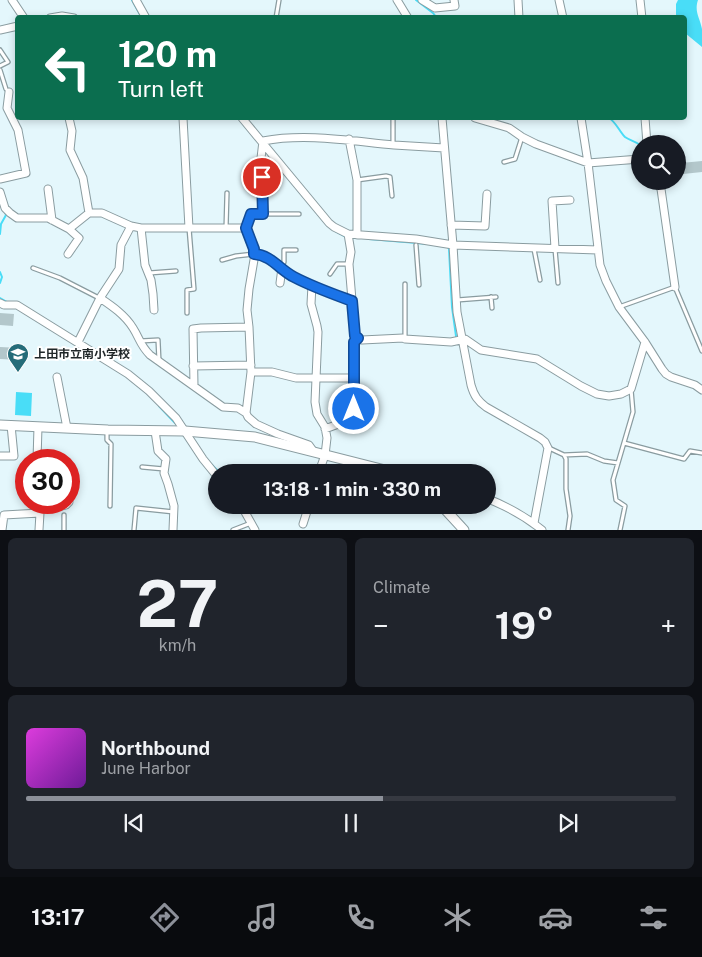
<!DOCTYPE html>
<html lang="en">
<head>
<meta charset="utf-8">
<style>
	:root { --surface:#171b24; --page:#20242c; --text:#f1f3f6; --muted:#9ea1a6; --line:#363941; --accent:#8c9099 }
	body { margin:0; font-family:"Public Sans","Noto Sans JP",sans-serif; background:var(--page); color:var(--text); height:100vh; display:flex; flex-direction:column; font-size:19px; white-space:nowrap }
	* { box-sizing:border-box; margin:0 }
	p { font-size:16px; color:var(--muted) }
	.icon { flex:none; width:28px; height:28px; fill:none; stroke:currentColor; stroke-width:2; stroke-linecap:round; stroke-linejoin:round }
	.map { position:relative; height:530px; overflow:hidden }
	.panel { display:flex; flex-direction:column; gap:8px; padding:8px; background:#0d0f14; flex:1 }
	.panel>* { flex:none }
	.guide { position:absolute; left:15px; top:15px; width:672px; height:105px; border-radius:5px; box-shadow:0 2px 8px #0003; background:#0b6e4f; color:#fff; overflow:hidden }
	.buttons { position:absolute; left:631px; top:135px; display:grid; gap:10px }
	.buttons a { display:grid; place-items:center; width:55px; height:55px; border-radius:50%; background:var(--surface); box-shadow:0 2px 8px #0003; font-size:25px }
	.speed { position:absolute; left:15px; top:449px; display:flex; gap:10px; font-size:25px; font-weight:700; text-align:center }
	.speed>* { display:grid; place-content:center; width:65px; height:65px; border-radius:50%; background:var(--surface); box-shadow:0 2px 8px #0003; line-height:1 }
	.speed .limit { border:8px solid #d22; background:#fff; color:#111 }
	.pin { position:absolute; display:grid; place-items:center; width:42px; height:42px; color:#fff; margin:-21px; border:2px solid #fff; border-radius:50%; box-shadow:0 1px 5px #0007 }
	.me { position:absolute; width:55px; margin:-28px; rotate:0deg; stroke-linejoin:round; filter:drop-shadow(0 0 4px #0008) }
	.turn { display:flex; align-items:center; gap:18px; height:105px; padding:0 20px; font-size:22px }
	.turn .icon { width:65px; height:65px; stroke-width:2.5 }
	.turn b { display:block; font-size:35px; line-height:42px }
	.big { font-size:38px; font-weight:700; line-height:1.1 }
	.panel .widget { flex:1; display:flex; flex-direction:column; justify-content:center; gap:8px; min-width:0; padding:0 18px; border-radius:8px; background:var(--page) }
	.panel .dial { align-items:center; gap:0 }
	.dial b { font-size:65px; line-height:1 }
	.song { display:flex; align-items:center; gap:15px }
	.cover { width:60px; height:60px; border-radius:8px; background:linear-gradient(135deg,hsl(300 70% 55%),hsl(280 70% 35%)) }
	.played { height:5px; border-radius:2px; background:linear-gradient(90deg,var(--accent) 55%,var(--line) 55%) }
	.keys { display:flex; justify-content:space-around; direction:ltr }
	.heat { display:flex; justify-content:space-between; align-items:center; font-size:28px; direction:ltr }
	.panel .tiles { flex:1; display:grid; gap:8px; grid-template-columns:1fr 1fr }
	.widget:last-child { grid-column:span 2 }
	.trip { position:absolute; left:208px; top:464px; width:288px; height:50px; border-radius:25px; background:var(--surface); box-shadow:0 2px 8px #0003; font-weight:700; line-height:50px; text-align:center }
	.tabs { display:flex; height:80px; justify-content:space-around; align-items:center; background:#090b0e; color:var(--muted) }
	.tabs .icon { width:35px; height:35px }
	.tabs .selected { color:var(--accent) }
	.tabs b { font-size:22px; color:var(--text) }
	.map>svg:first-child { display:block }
	.water { fill:#49ddf7 }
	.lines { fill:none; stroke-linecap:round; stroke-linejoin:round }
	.stream { stroke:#49ddf7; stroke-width:2 }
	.building { fill:#b3c7cb }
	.service-casing { stroke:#8a9ca0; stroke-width:5.5 }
	.minor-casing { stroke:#8a9ca0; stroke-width:9 }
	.tertiary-casing { stroke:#8a9ca0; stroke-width:11 }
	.service { stroke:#fff; stroke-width:3 }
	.minor { stroke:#fff; stroke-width:7 }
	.tertiary { stroke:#fff; stroke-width:9 }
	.route-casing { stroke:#114b97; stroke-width:12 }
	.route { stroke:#1a73e8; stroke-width:9 }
	.labels { text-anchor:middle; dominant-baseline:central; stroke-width:4; stroke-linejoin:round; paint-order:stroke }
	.poi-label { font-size:12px; font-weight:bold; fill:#202729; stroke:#fff; text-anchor:start }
</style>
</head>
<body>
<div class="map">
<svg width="702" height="530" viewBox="0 0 702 530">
	<rect width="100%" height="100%" fill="#e4f7fc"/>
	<path class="water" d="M678,0H698C694,12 700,18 702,29C702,35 702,41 702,47L685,33V18L676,17V4Z
		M16,392L32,393L31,416L15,415Z"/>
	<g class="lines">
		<path class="stream" d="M132,0L142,18
			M416,0L433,13L437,18
			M609,118C616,122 619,131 625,137C629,140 635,141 640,145
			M335,231L344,236
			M0,234L1,224L6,215L5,212
			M369,239L429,244
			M448,247L449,249L452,307L456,336
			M0,272L2,277L0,283
			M0,298L7,302
			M159,406L175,423
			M211,464L219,472"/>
	</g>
	<path class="building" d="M702,161V172L683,174L681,163Z
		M0,313L14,314L13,326L0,325Z
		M0,347L20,348V360L0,359Z"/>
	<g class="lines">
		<g class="service-casing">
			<path id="service" d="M276,18L279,0
				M0,50L8,62L0,66
				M0,70L6,89
				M393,118V144
				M504,162L515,159L522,137
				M357,180L386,176L390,177L392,196
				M263,214H299
				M226,228L227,193
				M416,245L419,285
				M534,249L540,280
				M555,249L558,283
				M222,260L236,256L254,254
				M282,267L284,262V250H296
				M33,268L60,278L99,298
				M149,273L176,271
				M330,274L337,264H349
				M405,284V339
				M491,297L492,308
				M457,300L496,297
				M619,307L675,287L702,351
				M187,313V290L194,289L189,228
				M140,341L158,340L159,361
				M107,430V440L111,444L110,506
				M624,443L684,459L690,451L702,453
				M549,448L564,455L566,459V489L570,516L568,530
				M564,455L587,454L604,461L618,463
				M142,467L164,469
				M64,515V530
				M134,530L136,508L174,512
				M233,530L251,523
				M620,530L625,506L616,500L613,480L633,412L631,389"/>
		</g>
		<g class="minor-casing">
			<path id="minor" d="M12,0L24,18
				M136,0L146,18
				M397,0L408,18
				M422,0L435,8L455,6L454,0
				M518,0L519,18
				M559,0L563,18
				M640,0L642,18
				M50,18L62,16L74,18
				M0,30L18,26
				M69,118L72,131L70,150L83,178L89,213
				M183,118L189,228
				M242,118L329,223L334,227L348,234L416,239L453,245L598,250
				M442,118L453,245L457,312L471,385C474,396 478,401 486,407L540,438L545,442L548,448L534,523
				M475,118L509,128L522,137L536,144L588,163L640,159
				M581,118L588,163L600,265L606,281L619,307L645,342L662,369L666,374L671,377L695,385L702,390
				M645,118L647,144
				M349,139L357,180V235
				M263,141C306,133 350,141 394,145C411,146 427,147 444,148
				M0,179L26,173L18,130L7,108L9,92
				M656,181L661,189L675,287
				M48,189L52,220
				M0,192L5,208L10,213L17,218H48L69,229L89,213H102L131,226L141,228H246L251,214H263L261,158L263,141
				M451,225L485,226L487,194
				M141,228L145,265L151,280L153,294L154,310
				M246,228L254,249L255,254L249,289L247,310L249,327L251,372L246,413L248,417L256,424L278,434L309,445L314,452
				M348,234L351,252L349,264L355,336L362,340L403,338L405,339L451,342L465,339L481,350L537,359L581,386L597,394L609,396L621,394L631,389L645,342
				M555,248L552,201L570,200
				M68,254L79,238L69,229
				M255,254C271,255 280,270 294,277C313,287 333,294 352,301
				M280,283L282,268
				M312,285L311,304L317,326L318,332L315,402L317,414L325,427L327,438L325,455L319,472
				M100,298C112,306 125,315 133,328C140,339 140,345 150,355L223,407L238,408L246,413
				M0,303L4,305H17L128,374L149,391L176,418L203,459L216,475
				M78,342L100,298L119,269L121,245L131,226
				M193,366L251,365
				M251,372H272L296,378H354
				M57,377L67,428
				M194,386L193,329L201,328L249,327
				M325,429L341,423L354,424L353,342L358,338
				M155,431L158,451L166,459L164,473L168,484L174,506L173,530
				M0,456H14L11,425
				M37,460L38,427
				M486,498C506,506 525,516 542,530
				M57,502L62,506L66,505L69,502
				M241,505L255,530
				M303,524L309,505
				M2,530L4,515L40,513
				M39,530L40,513V502"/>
		</g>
		<g class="tertiary-casing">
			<path id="tertiary" d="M0,425L108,430L185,431L255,437L393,472
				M441,505L464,530"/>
		</g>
		<use href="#service" class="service"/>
		<use href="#minor" class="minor"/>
		<use href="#tertiary" class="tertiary"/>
	</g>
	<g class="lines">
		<g class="route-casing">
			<path id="route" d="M262,177L263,214H251L246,228L254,249V254C271,255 280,270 294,277C313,287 333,294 352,301L355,336L358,338L354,342V409"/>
		</g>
		<use href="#route" class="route"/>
	</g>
	<defs>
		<g id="school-pin" transform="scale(1.125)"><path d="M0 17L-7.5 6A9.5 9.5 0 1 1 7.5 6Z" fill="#256c79" stroke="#fff"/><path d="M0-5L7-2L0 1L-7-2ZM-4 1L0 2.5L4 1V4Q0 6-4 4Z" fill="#fff"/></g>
	</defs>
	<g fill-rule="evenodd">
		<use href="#school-pin" x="18" y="354"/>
	</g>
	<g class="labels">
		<g class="poi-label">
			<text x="34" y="354">上田市立南小学校</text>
		</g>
	</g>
</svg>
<div class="buttons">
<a><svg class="icon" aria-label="search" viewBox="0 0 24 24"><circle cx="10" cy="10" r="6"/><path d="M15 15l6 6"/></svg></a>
</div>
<div class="speed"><div class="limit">30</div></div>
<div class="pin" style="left:262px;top:177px;background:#d93025"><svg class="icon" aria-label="arrive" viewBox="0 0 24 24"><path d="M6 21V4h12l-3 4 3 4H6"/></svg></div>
<svg class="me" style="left:354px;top:409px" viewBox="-20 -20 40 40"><circle r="17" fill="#1a73e8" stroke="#fff" stroke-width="3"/><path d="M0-11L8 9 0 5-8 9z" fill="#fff"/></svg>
<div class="trip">13:18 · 1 min · 330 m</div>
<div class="guide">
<div class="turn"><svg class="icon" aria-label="left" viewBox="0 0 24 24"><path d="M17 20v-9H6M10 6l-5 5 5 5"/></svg><div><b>120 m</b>Turn left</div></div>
</div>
</div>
<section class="panel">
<div class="tiles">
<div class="widget dial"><b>27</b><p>km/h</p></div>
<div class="widget"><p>Climate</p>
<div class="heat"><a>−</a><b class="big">19°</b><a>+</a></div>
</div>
<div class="widget">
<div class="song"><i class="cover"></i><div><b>Northbound</b><p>June Harbor</p></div></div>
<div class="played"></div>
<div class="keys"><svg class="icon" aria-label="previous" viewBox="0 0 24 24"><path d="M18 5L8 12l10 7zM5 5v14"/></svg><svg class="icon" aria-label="pause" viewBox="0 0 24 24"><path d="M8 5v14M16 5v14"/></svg><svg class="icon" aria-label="next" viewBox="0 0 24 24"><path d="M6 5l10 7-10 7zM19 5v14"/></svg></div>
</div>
</div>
</section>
<nav class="tabs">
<b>13:17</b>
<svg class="icon selected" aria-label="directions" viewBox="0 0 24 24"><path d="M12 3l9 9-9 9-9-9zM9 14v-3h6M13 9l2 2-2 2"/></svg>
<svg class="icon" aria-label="music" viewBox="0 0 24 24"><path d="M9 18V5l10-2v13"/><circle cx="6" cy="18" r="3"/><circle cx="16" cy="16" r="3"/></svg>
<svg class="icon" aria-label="phone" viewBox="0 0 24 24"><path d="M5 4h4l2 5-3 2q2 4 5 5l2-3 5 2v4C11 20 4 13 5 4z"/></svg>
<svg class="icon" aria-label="climate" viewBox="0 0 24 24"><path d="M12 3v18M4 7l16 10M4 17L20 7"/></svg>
<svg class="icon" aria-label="car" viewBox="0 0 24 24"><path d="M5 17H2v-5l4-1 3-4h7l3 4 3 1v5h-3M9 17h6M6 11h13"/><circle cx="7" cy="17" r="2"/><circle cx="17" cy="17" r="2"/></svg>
<svg class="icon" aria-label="filters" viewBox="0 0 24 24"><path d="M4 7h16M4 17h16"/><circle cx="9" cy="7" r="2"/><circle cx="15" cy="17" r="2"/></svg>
</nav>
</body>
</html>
